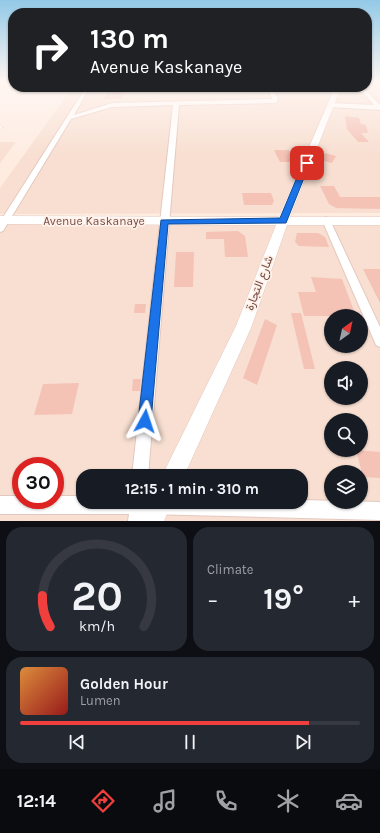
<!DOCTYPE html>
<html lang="en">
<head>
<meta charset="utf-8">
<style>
	:root { --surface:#171b24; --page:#242831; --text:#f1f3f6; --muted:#9ea1a6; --line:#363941; --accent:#f03f3d }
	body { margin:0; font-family:Karla,Vazirmatn,sans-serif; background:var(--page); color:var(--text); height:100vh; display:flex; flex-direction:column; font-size:15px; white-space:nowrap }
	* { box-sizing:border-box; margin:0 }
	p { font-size:13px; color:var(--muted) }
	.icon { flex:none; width:22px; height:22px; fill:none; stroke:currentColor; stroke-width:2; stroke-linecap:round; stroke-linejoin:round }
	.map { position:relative; height:521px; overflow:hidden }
	.panel { display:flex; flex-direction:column; gap:6px; padding:6px; background:#0d0f14; flex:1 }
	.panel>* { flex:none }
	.hud { position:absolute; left:8px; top:8px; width:364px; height:84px; border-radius:16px; box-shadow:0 1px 3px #0004; background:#202124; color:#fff; overflow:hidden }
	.needle { width:26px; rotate:33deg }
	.buttons { position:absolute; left:324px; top:309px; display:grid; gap:8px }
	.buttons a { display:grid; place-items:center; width:44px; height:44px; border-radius:50%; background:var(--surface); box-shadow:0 1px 3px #0004; font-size:20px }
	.speed { position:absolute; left:12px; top:457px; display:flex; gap:8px; font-size:20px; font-weight:700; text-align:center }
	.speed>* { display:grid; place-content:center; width:52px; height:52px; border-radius:50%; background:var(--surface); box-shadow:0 1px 3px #0004; line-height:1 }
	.speed .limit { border:6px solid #d22; background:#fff; color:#111 }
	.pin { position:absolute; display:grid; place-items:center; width:34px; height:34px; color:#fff; margin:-17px; border-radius:8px; box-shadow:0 2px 6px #0006 }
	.me { position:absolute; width:44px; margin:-22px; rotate:5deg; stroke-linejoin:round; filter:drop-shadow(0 0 3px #0008) }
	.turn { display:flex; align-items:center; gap:14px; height:84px; padding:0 16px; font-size:18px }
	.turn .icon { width:52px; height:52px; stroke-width:2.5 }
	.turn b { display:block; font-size:28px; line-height:34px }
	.big { font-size:30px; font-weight:700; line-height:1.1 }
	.panel .card { flex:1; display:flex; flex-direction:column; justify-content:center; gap:6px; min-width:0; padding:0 14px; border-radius:16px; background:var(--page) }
	.panel .dial { align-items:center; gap:0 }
	.dial svg { height:104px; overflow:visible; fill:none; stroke:var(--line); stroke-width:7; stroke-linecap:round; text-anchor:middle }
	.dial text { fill:var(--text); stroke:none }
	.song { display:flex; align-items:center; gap:12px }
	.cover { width:48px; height:48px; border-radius:6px; background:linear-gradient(135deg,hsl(30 70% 55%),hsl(0 70% 35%)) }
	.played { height:4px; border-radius:2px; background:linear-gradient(90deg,var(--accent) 85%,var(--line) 85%) }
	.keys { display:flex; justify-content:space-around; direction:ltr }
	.heat { display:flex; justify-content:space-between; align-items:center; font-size:22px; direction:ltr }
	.panel .tiles { flex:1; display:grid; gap:6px; grid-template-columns:1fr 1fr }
	.card:last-child { grid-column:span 2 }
	.trip { position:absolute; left:76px; top:469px; width:232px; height:40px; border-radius:16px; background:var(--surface); box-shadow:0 1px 3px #0004; font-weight:700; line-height:40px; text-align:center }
	.menu { display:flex; height:64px; justify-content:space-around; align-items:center; background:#090b0e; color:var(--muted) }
	.menu .icon { width:28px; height:28px }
	.menu .active { color:var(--accent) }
	.menu b { font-size:18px; color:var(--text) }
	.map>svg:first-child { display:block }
	.residential { fill:#f8dfd1; fill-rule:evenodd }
	.building { fill:#f5c2b6 }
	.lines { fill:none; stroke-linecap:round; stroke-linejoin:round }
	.service-casing { stroke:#e4c8bf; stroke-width:1 }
	.minor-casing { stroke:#e4c8bf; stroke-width:2 }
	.tertiary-casing { stroke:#e4c8bf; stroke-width:1 }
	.service { fill:#fff; fill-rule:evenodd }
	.minor { fill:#fff; fill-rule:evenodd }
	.tertiary { fill:#fff; fill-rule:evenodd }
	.route { fill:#1a73e8; stroke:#114b97 }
	.labels { text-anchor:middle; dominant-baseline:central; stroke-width:3.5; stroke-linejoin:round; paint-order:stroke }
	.street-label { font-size:12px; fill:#764d46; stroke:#fff1e8 }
</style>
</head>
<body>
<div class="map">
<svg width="380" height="521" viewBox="0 0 380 521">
	<rect width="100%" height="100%" fill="#feece1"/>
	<path class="residential" d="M367,82H380V213L0,214V188L73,87H367Z
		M0,142H16L0,163Z
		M0,217H380V521H0ZM331,316H361V346H331ZM331,368H361V398H331ZM331,420H361V450H331ZM21,466H55V500H21ZM331,472H361V502H331ZM83,476H301V502H83Z"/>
	<path class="building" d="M110,87H127L122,99H104Z
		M345,116L359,118L361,124L366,125L368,133H361L369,142H358L347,129Z
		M274,150H289L296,162H280Z
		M325,153L336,156L332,163L321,160Z
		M320,186H334L340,197H380V209L336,208L329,204Z
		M242,193H271L274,201L272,205H244Z
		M238,231L245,236L248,257H225L224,239H206V232Z
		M297,233H318L325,237L329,247L299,246L295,242Z
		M176,252H194L193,287H174Z
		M363,269H380V303Z
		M311,277L342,279L356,316H304L298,292H316Z
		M135,304H146L145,313H134Z
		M291,313H301L315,369H304Z
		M265,319L277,325L257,385L243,378Z
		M133,379H141L140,391H132Z
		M79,383L72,414L34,415L43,384Z
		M356,450L380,452V478L363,477Z"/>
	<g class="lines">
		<g class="service-casing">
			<path id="service" d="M0,126H2L3,127L0,128Z"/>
		</g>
		<g class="minor-casing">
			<path id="minor" d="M367,82L380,83V85L367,84Z
				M86,87H90L74,115L112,103L272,99L268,87H272L278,99L277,102L275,103L179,105L148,476H132L173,105L112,107L71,119L3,231L0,232V222Z
				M358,87H363L380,105V110L331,107L328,105L331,103L374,105Z
				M326,217L330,220L380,327V347L376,345L322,220Z
				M0,496H21V500H55V496H83V502H301V500L380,502V520L146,514V521H128L129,514H0Z"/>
		</g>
		<g class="tertiary-casing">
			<path id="tertiary" d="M335,87H341L290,217H380V225H287L251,328L184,476H162L236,326L276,225L0,224V216L279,217Z
				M149,502H172L164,521H141Z"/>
		</g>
		<use href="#service" class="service"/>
		<use href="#minor" class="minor"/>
		<use href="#tertiary" class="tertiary"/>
	</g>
	<linearGradient id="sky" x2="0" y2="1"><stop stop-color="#93c9e7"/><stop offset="0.53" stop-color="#fff6f2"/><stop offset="1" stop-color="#fff6f2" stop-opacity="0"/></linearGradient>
	<rect width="380" height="155" fill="url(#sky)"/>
	<path class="route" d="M307,161L310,163L286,223L168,224L151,421L149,426L145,428L140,426L138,421L161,220L280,218L303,163Z"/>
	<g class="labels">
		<g class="street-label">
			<text x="94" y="221">Avenue Kaskanaye</text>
			<text transform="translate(259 283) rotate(-69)">شارع التجارة</text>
		</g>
	</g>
</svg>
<div class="buttons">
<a><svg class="needle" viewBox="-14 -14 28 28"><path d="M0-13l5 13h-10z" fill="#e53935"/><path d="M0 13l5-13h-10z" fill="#9ea1a6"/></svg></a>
<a><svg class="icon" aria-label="sound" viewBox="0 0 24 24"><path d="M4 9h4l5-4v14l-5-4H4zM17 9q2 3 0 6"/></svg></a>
<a><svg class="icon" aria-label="search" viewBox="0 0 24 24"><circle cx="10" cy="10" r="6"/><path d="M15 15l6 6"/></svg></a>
<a><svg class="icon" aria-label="layers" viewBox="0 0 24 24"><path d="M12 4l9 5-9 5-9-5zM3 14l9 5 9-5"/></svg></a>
</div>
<div class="speed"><div class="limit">30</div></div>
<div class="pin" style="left:307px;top:163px;background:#d93025"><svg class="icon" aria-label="arrive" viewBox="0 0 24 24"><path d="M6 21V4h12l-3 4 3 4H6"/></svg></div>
<svg class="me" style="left:145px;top:421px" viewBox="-20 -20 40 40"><path d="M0-17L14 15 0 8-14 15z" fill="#1a73e8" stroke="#fff" stroke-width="4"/></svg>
<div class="trip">12:15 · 1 min · 310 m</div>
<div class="hud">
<div class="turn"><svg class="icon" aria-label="right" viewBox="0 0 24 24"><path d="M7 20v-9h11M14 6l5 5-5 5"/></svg><div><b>130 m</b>Avenue Kaskanaye</div></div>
</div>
</div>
<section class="panel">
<div class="tiles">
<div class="card dial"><svg viewBox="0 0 100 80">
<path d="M14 69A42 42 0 1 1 86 69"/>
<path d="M14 69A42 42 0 0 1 8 45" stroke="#f03f3d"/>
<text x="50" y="56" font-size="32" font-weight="700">20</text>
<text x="50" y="72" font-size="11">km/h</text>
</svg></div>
<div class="card"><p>Climate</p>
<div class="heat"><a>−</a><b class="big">19°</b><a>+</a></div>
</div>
<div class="card">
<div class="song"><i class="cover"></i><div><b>Golden Hour</b><p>Lumen</p></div></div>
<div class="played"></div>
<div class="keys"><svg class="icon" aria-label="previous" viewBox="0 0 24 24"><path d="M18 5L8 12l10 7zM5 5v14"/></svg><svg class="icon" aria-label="pause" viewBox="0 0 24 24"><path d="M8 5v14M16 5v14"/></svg><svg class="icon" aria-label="next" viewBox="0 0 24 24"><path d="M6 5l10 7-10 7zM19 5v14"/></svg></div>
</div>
</div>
</section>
<nav class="menu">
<b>12:14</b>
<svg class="icon active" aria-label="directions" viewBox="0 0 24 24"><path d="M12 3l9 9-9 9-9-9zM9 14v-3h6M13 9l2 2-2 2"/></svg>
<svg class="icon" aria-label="music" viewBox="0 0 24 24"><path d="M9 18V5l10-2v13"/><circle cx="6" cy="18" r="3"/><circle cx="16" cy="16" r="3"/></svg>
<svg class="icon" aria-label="phone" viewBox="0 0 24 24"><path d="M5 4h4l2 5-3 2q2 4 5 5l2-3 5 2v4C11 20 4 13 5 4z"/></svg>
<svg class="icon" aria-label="climate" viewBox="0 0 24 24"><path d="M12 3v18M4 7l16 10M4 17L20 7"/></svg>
<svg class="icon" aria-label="car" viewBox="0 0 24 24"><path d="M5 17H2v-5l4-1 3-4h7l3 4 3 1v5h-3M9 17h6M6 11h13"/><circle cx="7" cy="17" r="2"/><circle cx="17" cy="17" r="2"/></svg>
</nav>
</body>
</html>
